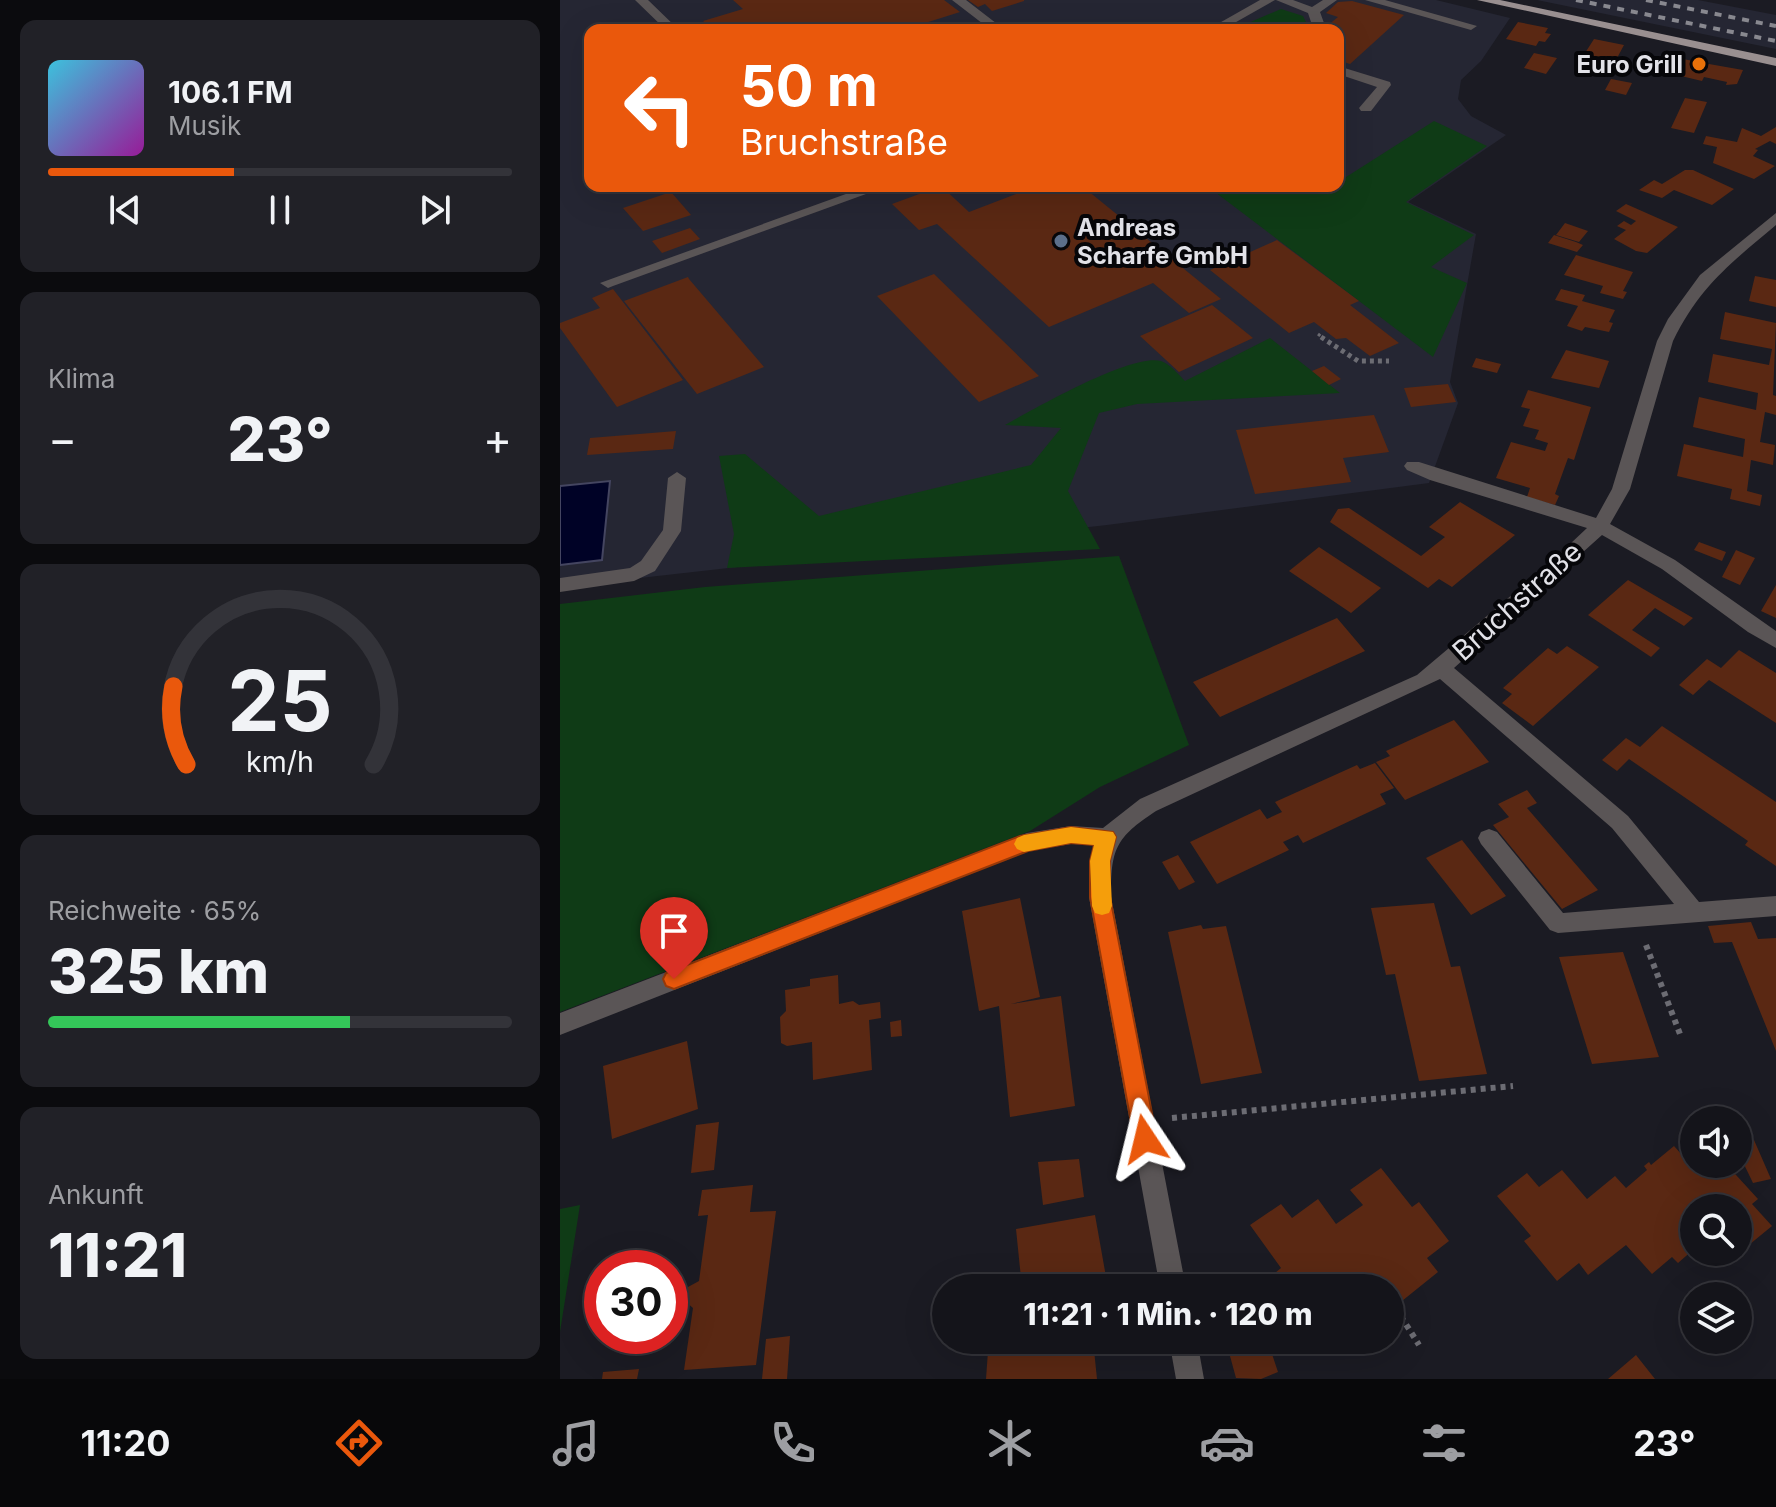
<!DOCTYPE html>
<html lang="de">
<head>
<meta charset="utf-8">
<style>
	:root { --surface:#14141a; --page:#212127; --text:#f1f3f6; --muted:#9d9ea2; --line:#333339; --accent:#ea580c }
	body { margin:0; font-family:Inter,sans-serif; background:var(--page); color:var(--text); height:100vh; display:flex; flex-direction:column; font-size:30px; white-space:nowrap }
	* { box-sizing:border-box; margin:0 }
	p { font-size:26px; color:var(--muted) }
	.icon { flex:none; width:44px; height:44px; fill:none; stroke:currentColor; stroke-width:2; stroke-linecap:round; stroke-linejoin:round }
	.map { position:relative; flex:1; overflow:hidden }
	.details { display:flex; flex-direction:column; gap:20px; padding:20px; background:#0b0b0e; width:560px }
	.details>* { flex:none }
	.top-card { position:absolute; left:24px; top:24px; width:760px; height:168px; border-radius:16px; box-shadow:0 8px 32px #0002,0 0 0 2px var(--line); background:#ea580c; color:#fff; overflow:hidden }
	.buttons { position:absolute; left:1120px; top:1106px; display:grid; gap:16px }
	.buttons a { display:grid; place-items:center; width:72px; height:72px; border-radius:50%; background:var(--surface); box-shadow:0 8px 32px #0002,0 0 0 2px var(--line); font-size:40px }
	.speed { position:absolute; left:24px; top:1250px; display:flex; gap:16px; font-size:40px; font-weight:700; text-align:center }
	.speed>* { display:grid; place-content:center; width:104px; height:104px; border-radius:50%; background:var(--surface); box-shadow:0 8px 32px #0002,0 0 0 2px var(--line); line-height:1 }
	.speed .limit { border:12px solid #d22; background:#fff; color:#111 }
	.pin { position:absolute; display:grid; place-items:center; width:68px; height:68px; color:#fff; margin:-82px -34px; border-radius:50% 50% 50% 0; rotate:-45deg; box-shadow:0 0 8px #0007 }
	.pin .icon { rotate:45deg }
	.me { position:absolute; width:88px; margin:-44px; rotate:350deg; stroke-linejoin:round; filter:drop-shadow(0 0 6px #0008) }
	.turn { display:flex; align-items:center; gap:28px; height:168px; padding:0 24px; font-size:36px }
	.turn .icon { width:104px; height:104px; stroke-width:2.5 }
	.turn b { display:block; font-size:56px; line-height:68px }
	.big { font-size:60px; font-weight:800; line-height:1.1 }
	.details .widget { flex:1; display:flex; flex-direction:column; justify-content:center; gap:12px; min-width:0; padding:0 28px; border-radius:16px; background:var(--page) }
	.details .dial { align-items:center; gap:0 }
	.dial svg { height:208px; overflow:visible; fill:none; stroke:var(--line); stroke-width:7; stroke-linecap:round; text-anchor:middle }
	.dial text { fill:var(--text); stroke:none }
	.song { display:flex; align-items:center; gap:24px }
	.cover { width:96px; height:96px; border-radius:12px; background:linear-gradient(135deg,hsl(190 70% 55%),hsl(300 70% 35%)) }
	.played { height:8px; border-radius:4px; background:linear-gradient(90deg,var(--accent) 40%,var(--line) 40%) }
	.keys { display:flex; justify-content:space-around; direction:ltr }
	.heat { display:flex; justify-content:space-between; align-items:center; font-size:44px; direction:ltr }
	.charge { height:12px; border-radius:6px; background:linear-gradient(90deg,#34c759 65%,var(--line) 0) }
	.trip { position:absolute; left:372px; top:1274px; width:472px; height:80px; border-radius:40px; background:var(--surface); box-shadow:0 8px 32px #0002,0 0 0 2px var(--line); font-weight:800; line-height:80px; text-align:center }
	.menu { display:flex; height:128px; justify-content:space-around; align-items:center; background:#08080a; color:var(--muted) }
	.menu .icon { width:56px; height:56px }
	.menu .current { color:var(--accent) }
	.menu b { font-size:36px; color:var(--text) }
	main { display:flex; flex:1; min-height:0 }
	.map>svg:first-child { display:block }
	.built { fill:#252633; fill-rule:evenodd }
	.green { fill:#0f3b16 }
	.water { fill:#000226; stroke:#444560; stroke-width:2 }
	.building { fill:#5a2813 }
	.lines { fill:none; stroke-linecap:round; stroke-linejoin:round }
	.path-far2 { stroke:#6c6c73; stroke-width:3; stroke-dasharray:3 3; stroke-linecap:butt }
	.path-far1 { stroke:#6c6c73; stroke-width:5; stroke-dasharray:4 4; stroke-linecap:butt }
	.path { stroke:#6c6c73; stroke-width:6; stroke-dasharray:5 5; stroke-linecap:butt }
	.minor { fill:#5a5556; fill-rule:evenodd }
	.major { fill:#998f90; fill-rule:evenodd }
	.rail { stroke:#88888f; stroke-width:4; stroke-dasharray:7 7; stroke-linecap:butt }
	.route { fill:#ea580c; stroke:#983908; stroke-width:2 }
	.slow { fill:#f59e0b }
	.food-dot { fill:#e8710a; stroke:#060609; stroke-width:3 }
	.service-dot { fill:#5c6f8a; stroke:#060609; stroke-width:3 }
	.labels { text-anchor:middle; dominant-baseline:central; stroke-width:8; stroke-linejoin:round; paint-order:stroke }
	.far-poi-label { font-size:24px; font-weight:bold; fill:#e2e2e8; stroke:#060609; text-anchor:end }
	.street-label { font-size:28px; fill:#e2e2e8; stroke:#060609 }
</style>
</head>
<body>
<main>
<section class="details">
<div class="widget">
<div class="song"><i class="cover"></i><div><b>106.1 FM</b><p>Musik</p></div></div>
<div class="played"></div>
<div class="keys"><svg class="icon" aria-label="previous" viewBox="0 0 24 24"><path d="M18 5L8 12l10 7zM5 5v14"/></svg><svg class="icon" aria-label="pause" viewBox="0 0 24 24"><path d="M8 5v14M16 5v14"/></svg><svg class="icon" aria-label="next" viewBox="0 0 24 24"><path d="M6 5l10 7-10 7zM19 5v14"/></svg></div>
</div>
<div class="widget"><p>Klima</p>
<div class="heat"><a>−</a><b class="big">23°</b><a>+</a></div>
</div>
<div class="widget dial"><svg viewBox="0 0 100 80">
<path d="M14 69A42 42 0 1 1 86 69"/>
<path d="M14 69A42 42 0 0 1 9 39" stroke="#ea580c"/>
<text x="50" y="56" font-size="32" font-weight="700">25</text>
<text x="50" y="72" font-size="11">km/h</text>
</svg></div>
<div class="widget"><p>Reichweite · 65%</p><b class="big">325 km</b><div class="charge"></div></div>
<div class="widget"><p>Ankunft</p><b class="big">11:21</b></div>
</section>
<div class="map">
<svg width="1216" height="1379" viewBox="0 0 1216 1379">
	<rect width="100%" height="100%" fill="#1b1b23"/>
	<path class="built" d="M0,0H876L950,18L921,61L901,80L898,99L911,116L946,135L848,202L916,234L890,382L898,403L869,483L547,525L0,587ZM30,30H778V186H30Z
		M977,0H1138L1216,15V49Z"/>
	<path class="green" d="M721,9L743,16L746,22L736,30H672Z
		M874,121L927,146L846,202L914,235L871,267L907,283L873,357L647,186H778V177L783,179Z
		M710,338L780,393L577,404L539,413L508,491L540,549L167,568L174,534L159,456L185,454L259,516L471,465L501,428L445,425C474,409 571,353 601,361C610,364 618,374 625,381Z
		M559,556L629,745L540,787L470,831L0,1012V604L145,587Z
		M20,1205L0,1332V1209Z"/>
	<path class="water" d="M50,481L42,560L0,565V486Z"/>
	<path class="building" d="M173,0H384L400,12L362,24L370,30H153L143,21L183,9Z
		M408,0H464V1L432,11L425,4L418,7Z
		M792,1L844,15L790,64L778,60V30H762L778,17L766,13L778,2Z
		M958,22L988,28L985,33L991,34L985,42L979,41L976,46L946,39Z
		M1034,39L1064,45L1056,60L1063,62L1057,71L1045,72L1018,64Z
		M974,53L997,58L986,74L964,68Z
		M1102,55L1149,64L1183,70L1177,84L1166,85L1167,82L1144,77L1142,81L1121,76L1125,70L1098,64Z
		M1051,79L1072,83L1066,95L1045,90Z
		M1125,98L1147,102L1134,133L1111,128Z
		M1216,127V144L1210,141L1195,149L1198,150L1193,156L1215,166L1194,179L1153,163L1157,147L1143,144L1146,136L1177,142L1182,128L1201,136Z
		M1125,170H1133L1174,189L1152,205L1114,190L1102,198L1079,190L1094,180L1102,184Z
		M381,186L409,212L477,186H522L661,299L629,313L593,283L489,327L377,224L359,230L332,204Z
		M111,192L131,215L83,231L63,208Z
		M1066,204L1118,227L1087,253L1076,251L1054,239L1066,230L1057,226L1064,221L1071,225L1076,221L1056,211Z
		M1005,223L1028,231L1019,242L996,235Z
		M130,228L140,239L102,253L92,241Z
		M994,235L1016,242L1023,245L1017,252L988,243Z
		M717,240L799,301L790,305L839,343L810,356L786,338L776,339L754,322L729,333L650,270Z
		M1016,255L1073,272L1063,291L1067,292L1063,299L1040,293L1043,286L1004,275Z
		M374,274L479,376L419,402L317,296Z
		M1195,276L1216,280V307L1189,301Z
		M128,277L129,279L204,367L137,394L64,301Z
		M53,289L123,380L57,407L0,328V323L40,308L32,298Z
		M1001,289L1025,295L1022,301L1055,310L1049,322L1053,323L1049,332L1025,327L1022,331L1007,326L1018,306L995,300Z
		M652,305L693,338L619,372L580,336Z
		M1165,312L1216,323L1213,395L1216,396V415L1205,412L1200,442L1215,445L1213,465L1191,460L1187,491L1202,495L1200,506L1170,499L1172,489L1117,476L1124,444L1183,457L1185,439L1133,427L1139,397L1196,410L1198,393L1148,382L1153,354L1209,365L1212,349L1160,339Z
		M1006,350L1049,361L1039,388L991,378Z
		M916,358L941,364L937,373L912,367Z
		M764,366L781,379L769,385L752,371Z
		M888,384L896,402L851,407L844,388Z
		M968,390L1031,407L1014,460L1008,458L995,494L999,496L995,505L967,497L970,488L936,478L951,442L985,451L988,443L975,439L979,430L963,426L970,409L961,407Z
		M814,415L829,452L783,458L791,482L695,494L676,430Z
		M116,431L113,449L27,455L30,438Z
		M900,502L955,535L892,587L879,579L868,588L770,522L778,509L789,508L861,556L885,537L869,527Z
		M1139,542L1166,552L1162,561L1134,550Z
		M759,547L821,588L791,613L729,571Z
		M1176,550L1195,558L1180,585L1162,577Z
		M1068,580L1133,618L1124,626L1095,608L1072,630L1100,648L1091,657L1028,615Z
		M1216,585V618L1201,611Z
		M777,618L805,651L660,717L633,682Z
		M1007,646L1039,667L973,726L942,703L952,694L943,688L988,648L997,654Z
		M1179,650L1216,673V723L1149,680L1133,695L1119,685L1147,659L1161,668Z
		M894,720L929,762L845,800L816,762L830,756L826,751Z
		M1102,726L1216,802V866L1185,845L1188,841L1069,759L1057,771L1042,760L1066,738L1080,747Z
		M815,763L834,788L820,794L826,804L743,843L738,835L723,842L729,850L657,884L630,842L700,809L707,819L722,812L715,802L797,765L800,769Z
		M967,790L977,803L967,808L1038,890L1002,909L933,825L949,817L938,804Z
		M902,840L946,896L911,915L866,858Z
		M618,855L635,882L619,890L602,862Z
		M460,898L480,997L451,1004L501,996L515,1106L450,1117L439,1006L419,1011L402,911Z
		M874,903L891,967L900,966L927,1074L859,1081L835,974L826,975L811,908Z
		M1191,922L1198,939L1216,938V1051L1172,942L1154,943L1148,926Z
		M641,925L643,929L666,926L702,1073L641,1084L608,932Z
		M1063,952L1099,1057L1032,1064L999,957Z
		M278,975L279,1004L293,1001L299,1005L320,1002L321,1018L309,1020L312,1070L253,1080L252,1042L227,1046L221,1043L220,1017L226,1011L225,990L250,986V979Z
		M341,1020L342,1036L331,1037L330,1022Z
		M127,1041L138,1109L52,1139L43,1066Z
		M159,1122L154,1170L131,1173L136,1125Z
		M1194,1140L1211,1179L1193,1183L1178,1152V1143Z
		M1114,1146L1123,1156L1134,1147V1164H1166L1198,1199L1192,1204L1212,1226L1184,1249L1178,1243V1208H1134V1249L1118,1263L1112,1257L1092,1274L1066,1245L1028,1275L1019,1263L997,1281L964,1241L971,1236L937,1196L967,1173L979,1187L1002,1170L1027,1199L1055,1176L1066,1188L1087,1170L1084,1166L1089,1162L1091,1165Z
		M519,1159L524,1197L483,1205L478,1162Z
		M821,1168L852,1207L859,1202L889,1241L867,1258L878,1272L837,1305L830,1296V1288H824L816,1277L802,1288H725L715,1273L721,1268L690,1225L721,1204L732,1218L758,1199L776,1224L803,1205L790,1190Z
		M193,1185L190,1212L216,1211L196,1365L124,1370L133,1308L126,1302L128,1287L139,1281L148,1215L138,1216L142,1190Z
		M535,1215L548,1288H462L456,1229Z
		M230,1336L227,1379H202L206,1339Z
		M524,1340H533L537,1379H426L428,1351L451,1352L472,1348L473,1356L525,1347Z
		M686,1343L688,1352L709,1345L718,1372L701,1379L676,1378L667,1345Z
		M1076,1355L1095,1379H1048Z
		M79,1369L77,1379H42L43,1372Z"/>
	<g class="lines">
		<path class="path-far2" d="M778,175L782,177
			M758,334L764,339"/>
		<path class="path-far1" d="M761,337L798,361H829"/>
		<path class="path" d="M1086,945L1120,1034
			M612,1118L953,1086
			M830,1319L842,1318L859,1345"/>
		<path class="minor" d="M75,0H88L119,30H106Z
			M392,0H406L445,30H431Z
			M700,0H715L662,30H647Z
			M716,0H733L752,7L763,0H777L760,12L764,23L757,30H743L751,22L748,13Z
			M805,0H825L917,26L911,30Z
			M778,66L830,82L831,85L811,111H801L799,108L817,87L778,74Z
			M308,186H328L53,286L48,288L40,283Z
			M1216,213V225C1171,263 1140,286 1113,341L1070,489L1050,524L1115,560L1216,631V648L1188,632L1102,569L1042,535L894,668L1068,816L1139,902L1216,896V916L998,933L990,930L921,844L918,838L921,832L929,829L937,832L1003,913L1114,904L1052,828L880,679L596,811C555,838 551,849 551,897L626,1288H600L529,897V864L534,845L511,844L468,851L0,1035V1013L467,833L511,826L543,828L580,799L857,675L992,561L1027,528L870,480L847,470L844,466L847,462H859L1036,518L1052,489L1097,341L1108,319L1140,275Z
			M117,472L126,478L121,531L95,571L74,581L0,592V578L70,568L81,561L103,530L108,478Z
			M609,1340H637L644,1379H616Z"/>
		<path class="major" d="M917,0H940L1216,58V66Z"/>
		<path class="rail" d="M1016,0L1216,41
			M1086,0L1216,26"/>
	</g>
	<path class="route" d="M511,827L553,832L556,837L550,861V897L597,1139L594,1147L585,1150L577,1147L574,1139L530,897V861L534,845L511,843L468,851L114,989L106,986L103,979L106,973L460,836Z"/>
	<path class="slow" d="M511,827L553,832L556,837L550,861L552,906L549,913L542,915L535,913L532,906L530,861L534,845L511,843L464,852L457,849L454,844L457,838L464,835Z"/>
	<circle class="food-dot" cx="1139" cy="64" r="8"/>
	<circle class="service-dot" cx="501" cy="241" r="8"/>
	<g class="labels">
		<g class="far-poi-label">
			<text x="1123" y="64">Euro Grill</text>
			<text x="517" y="227" text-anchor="start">Andreas<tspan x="517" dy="28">Scharfe GmbH</tspan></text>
		</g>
		<g class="street-label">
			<text transform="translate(957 601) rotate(-42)">Bruchstraße</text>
		</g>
	</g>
</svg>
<div class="buttons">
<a><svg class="icon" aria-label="sound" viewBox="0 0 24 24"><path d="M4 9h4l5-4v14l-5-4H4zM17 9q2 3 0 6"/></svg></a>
<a><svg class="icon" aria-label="search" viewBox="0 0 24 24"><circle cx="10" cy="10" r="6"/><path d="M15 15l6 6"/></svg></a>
<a><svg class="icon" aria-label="layers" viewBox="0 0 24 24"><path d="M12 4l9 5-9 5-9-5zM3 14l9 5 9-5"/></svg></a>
</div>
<div class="speed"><div class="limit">30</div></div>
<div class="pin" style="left:114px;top:979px;background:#d93025"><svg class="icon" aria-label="arrive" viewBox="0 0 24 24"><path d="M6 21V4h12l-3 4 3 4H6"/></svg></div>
<svg class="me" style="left:585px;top:1139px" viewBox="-20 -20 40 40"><path d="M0-17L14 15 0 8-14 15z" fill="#ea580c" stroke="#fff" stroke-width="4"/></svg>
<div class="trip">11:21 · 1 Min. · 120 m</div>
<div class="top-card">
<div class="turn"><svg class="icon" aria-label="left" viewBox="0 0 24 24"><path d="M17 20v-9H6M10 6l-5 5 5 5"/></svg><div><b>50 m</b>Bruchstraße</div></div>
</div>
</div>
</main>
<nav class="menu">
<b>11:20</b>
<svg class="icon current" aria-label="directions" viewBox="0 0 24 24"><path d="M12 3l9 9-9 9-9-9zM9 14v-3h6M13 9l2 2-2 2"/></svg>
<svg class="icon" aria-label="music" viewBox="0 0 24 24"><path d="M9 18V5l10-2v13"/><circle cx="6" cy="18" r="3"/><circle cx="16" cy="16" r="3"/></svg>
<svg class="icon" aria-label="phone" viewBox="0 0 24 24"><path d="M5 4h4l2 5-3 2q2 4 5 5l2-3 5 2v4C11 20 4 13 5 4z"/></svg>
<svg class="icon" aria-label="climate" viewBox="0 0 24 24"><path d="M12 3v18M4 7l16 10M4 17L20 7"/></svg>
<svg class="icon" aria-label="car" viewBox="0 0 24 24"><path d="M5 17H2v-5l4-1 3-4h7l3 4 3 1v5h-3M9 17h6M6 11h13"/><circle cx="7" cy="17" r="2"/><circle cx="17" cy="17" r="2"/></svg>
<svg class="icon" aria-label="filters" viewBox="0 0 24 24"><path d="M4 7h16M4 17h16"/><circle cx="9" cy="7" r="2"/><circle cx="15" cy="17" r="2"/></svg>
<b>23°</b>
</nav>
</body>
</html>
